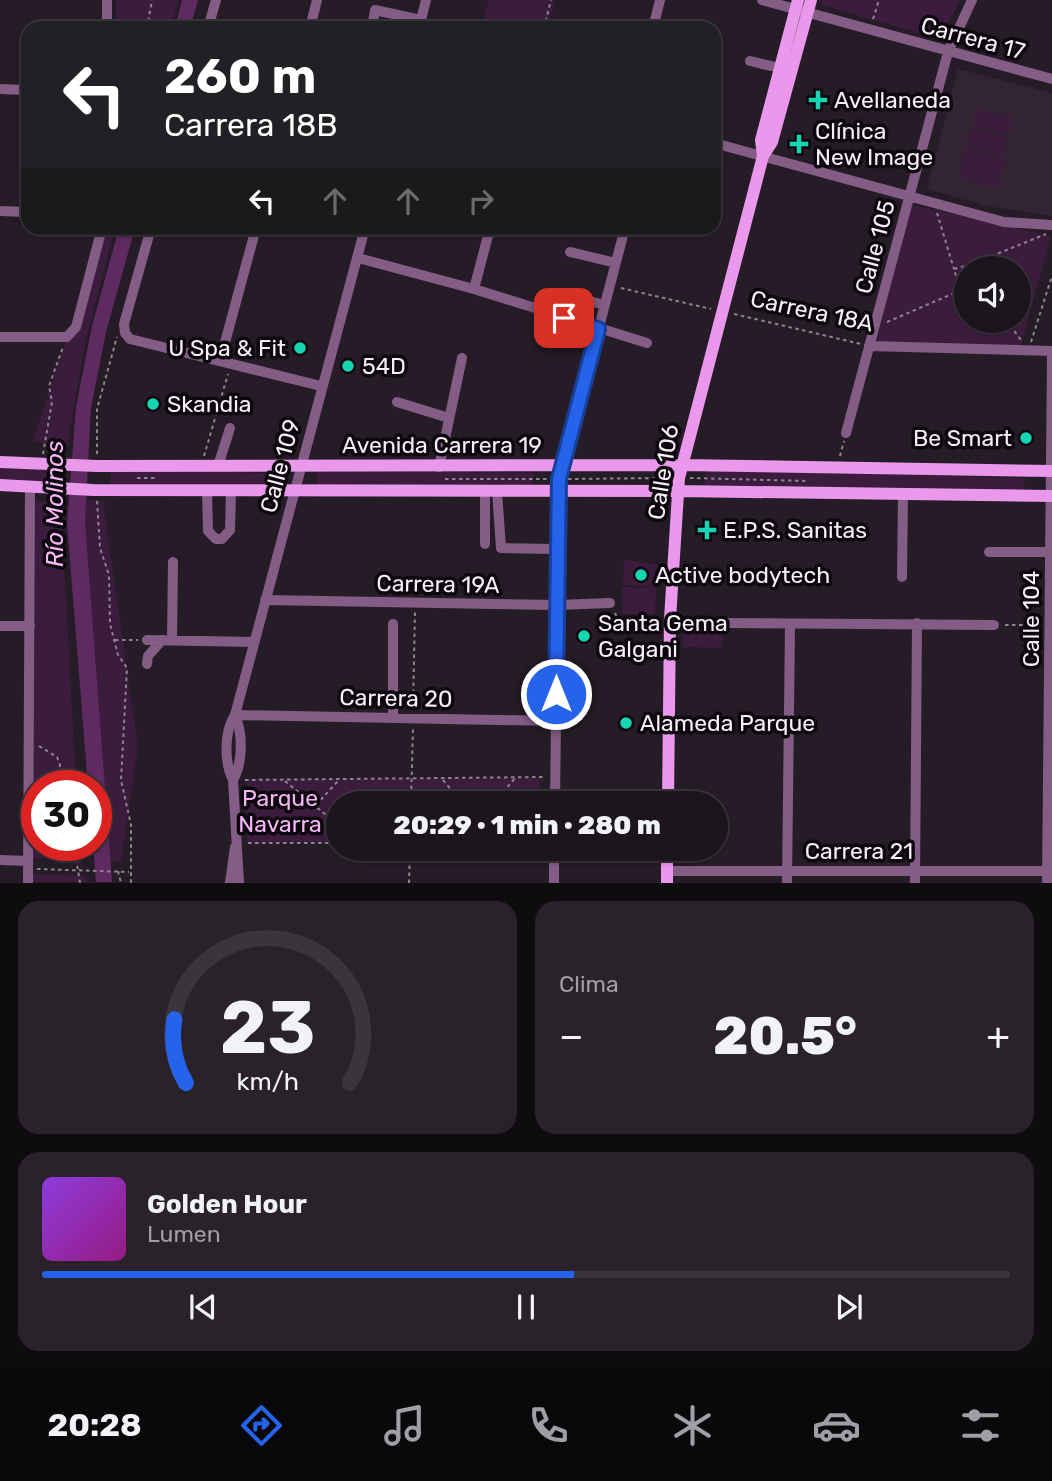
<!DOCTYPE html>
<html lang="es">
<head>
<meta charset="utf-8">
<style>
	:root { --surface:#1c151d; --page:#29222a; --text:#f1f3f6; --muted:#a09fa4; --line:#3a343b; --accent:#2563eb }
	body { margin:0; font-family:Rubik,sans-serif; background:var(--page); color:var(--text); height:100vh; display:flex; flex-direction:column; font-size:26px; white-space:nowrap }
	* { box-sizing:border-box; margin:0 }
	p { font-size:23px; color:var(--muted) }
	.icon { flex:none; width:38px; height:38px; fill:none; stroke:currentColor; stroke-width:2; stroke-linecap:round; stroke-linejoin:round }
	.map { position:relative; height:883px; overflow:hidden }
	.drawer { display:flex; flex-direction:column; gap:18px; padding:18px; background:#0f0c10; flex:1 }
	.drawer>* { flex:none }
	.top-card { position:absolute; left:21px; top:21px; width:700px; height:214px; border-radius:21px; box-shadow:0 2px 5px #0004,0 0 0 2px var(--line); background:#202124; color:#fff; overflow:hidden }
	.tools { position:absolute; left:954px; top:256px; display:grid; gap:14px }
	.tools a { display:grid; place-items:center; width:77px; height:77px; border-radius:50%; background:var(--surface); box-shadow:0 2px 5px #0004,0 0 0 2px var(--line); font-size:35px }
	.speed { position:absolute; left:21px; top:770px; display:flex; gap:14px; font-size:35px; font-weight:700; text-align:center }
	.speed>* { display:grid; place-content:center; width:91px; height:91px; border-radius:50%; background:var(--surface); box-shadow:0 2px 5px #0004,0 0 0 2px var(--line); line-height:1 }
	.speed .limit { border:10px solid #d22; background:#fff; color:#111 }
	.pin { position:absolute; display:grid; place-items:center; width:60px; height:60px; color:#fff; margin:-30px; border-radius:14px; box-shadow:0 4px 10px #0006 }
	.me { position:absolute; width:77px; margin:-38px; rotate:0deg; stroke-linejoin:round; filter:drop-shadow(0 0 5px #0008) }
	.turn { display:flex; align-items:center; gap:24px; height:147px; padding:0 28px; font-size:32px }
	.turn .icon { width:91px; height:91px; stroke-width:2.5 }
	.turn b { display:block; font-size:49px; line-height:60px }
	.lanes { display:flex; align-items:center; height:66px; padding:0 28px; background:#0003; justify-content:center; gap:35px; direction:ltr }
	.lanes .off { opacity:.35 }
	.big { font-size:52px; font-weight:800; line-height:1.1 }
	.drawer .tile { flex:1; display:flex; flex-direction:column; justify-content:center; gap:10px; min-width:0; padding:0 24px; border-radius:21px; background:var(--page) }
	.drawer .dial { align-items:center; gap:0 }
	.dial svg { height:182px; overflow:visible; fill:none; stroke:var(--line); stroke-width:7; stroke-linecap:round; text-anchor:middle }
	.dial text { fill:var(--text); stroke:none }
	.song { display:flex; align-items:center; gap:21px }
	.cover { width:84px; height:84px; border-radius:10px; background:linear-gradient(135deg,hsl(270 70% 55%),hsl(310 70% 35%)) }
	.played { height:7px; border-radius:4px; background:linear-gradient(90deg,var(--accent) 55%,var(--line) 55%) }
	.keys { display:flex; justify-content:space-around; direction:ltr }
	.heat { display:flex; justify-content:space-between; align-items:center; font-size:38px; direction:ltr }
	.drawer .tiles { flex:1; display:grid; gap:18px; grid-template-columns:1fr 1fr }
	.tile:last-child { grid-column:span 2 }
	.trip { position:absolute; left:326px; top:791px; width:402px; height:70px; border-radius:35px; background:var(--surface); box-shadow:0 2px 5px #0004,0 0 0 2px var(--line); font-weight:800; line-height:70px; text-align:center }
	.dock { display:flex; height:112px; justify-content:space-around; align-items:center; background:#0b080c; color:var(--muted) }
	.dock .icon { width:49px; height:49px }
	.dock .on { color:var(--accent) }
	.dock b { font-size:32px; color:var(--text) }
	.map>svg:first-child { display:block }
	.built { fill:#322433 }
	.green { fill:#3c1c3d; fill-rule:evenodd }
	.water { fill:#5f2a62 }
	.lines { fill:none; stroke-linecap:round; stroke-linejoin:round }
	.path { stroke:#8d858e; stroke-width:2; stroke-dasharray:3.5 3.5; stroke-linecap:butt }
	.minor { stroke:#835d85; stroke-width:10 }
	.major { stroke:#e998ec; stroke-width:12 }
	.route-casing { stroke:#184099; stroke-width:18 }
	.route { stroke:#2563eb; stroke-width:12 }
	.poi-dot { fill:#15d5b3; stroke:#0d080d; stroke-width:2.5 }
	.labels { text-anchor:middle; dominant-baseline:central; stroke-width:7; stroke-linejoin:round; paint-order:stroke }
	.street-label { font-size:23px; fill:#f7f0f7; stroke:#0d080d }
	.poi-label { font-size:23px; fill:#f7f0f7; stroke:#0d080d; text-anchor:start }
	.park-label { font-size:23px; fill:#f5b6f7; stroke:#0d080d }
	.water-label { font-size:24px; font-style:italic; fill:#f6b6f8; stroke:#0d080d }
</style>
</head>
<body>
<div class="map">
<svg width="1052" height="883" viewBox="0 0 1052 883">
	<rect width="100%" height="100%" fill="#261c27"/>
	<path class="built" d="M958,69L1052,93V216L986,206L927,189Z"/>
	<path class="green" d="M116,0H179L171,28H116Z
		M489,0H555L547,28H481Z
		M823,0H960L940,39L821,5Z
		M977,109L1012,118L1008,135L973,126Z
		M972,129L1007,138L1002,156L967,146Z
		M966,149L1005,159L998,188L959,178Z
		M908,204L1051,236L1021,345L877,342ZM966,268H1018V320H966Z
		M103,228H115L85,344L67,446L33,442L66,340L78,332Z
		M0,466L56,469L55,482L0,480Z
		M706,470L1025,478L1024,491L705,486Z
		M111,471L275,473L274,487L110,485Z
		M318,471L533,473L532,486L317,485Z
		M34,500L61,504L76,786H37V845H80L81,865L30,857Z
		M87,500L103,501L138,747L121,860L110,862L85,522Z
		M624,560L659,565L658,587L623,585Z
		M622,587L656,588L655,614H622Z
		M684,617L723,618L722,648L683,647Z
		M540,778V803H338V842L247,843V779Z
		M32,874L87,876V882H32Z"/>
	<path class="water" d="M182,0H198L190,28H175Z
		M119,228H135L106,332L91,408L85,522L112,882H96L93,845H96V786H88L67,523L76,407L92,326Z"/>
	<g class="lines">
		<path class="path" d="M873,19L879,0
			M147,28L152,0
			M544,28L551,0
			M937,213L954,269
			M972,264L1046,234
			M621,288L711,309
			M960,289L954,269L972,264L974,268
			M734,314L861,344
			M1006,320L1021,340
			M887,322L966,288
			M1031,342L1052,276
			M43,454L52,402L49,386L63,347
			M97,454V409L117,337
			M204,456L228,374
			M840,456L844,441
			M137,478H156
			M690,478L807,481
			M445,479H548
			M568,479L667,478
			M97,501L100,548L109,575L110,624L118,655L127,668L121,780L131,825V883
			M615,613L617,617L659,619
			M682,621L715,623
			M1005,625H1038
			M115,640H138
			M413,707L415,611
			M39,746L57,757L60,765L58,786
			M245,780L544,777
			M443,780L462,803
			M285,781L338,825
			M411,803L413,727
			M494,803L516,777
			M316,805L338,781
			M248,843H338
			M74,845L80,883
			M37,869L129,872
			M118,871L121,883
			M409,883L410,849"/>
		<path class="minor" d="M762,0L1052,79
			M107,28V0
			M208,28L216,0
			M310,28L317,0
			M372,28L375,10L421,20
			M394,28L398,16
			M419,28L426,0
			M653,28L660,0
			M750,61L780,68
			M0,89L28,90
			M714,143L1004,222L1052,225
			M0,211L28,212
			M151,228L124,324L125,333L130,339L321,386
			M570,252L616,263
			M358,258L474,289L647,343
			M474,289L490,228
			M563,294L604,305
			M0,337H67L76,327L102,228
			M869,346L1052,351
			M220,361L256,228
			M397,402L449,418
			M846,433L948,52L972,0
			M218,466L230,428
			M439,467L462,358
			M207,491L208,531L216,539H222L230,530L231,491
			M485,491V544
			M497,491L501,548L556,549
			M989,552H1050
			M902,577L903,494
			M265,600L557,605L610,603
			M723,623L994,625
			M393,624V717
			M0,626H30
			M147,640L254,642
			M172,640L173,562
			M147,664L148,656L162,640
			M235,715L556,721
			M233,780C243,763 243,733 235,715
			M555,803L559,479L625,228
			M0,860L28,861
			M667,871H1051
			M28,883L30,486
			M230,883L235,847
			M239,883L233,780C224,762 224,731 235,715L365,228
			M554,883V849
			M787,883L790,625
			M915,883L917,623
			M1047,883L1052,355"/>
		<path class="major" d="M763,156L761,140L798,0
			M0,462L97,466L682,465L1052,471
			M0,485L93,490L678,491L1052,496
			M668,803L670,619L679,478L763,156L772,142L811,0
			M667,883V849"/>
	</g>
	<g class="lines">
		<g class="route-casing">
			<path id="route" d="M556,694L559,479L598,329L564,318"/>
		</g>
		<use href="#route" class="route"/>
	</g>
	<g class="poi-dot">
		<path d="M814.5 89.5h7v7h7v7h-7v7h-7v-7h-7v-7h7z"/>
		<path d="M795.5 133.5h7v7h7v7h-7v7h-7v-7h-7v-7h7z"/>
		<circle cx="300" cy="348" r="7"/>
		<circle cx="348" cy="366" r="7"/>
		<circle cx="153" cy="404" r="7"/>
		<circle cx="1026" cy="438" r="7"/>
		<path d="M703.5 519.5h7v7h7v7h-7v7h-7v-7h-7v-7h7z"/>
		<circle cx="641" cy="575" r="7"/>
		<circle cx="584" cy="636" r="7"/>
		<circle cx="626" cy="723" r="7"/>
	</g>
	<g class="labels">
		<g class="street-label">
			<text transform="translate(973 38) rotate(15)">Carrera 17</text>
			<text transform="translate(875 247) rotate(-75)">Calle 105</text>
			<text transform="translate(812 311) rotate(12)">Carrera 18A</text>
			<text x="442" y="445">Avenida Carrera 19</text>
			<text transform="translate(280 466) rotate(-75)">Calle 109</text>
			<text transform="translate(663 472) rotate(-81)">Calle 106</text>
			<text transform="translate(438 584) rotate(1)">Carrera 19A</text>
			<text transform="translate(1031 619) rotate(-90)">Calle 104</text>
			<text transform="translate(396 698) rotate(1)">Carrera 20</text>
			<text x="859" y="851">Carrera 21</text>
		</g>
		<g class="poi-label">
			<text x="834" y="100">Avellaneda</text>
			<text x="815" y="131">Clínica<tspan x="815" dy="26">New Image</tspan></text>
			<text x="286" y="348" text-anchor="end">U Spa &amp; Fit</text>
			<text x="362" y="366">54D</text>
			<text x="167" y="404">Skandia</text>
			<text x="1012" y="438" text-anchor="end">Be Smart</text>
			<text x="723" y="530">E.P.S. Sanitas</text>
			<text x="655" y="575">Active bodytech</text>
			<text x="598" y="623">Santa Gema<tspan x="598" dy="26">Galgani</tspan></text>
			<text x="640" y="723">Alameda Parque</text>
		</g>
		<g class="park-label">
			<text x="280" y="798">Parque<tspan x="280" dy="26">Navarra</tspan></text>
		</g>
		<g class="water-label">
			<text transform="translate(55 504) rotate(-90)">Río Molinos</text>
		</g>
	</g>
</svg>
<div class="tools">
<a><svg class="icon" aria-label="sound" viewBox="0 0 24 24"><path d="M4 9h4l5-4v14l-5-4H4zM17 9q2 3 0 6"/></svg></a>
</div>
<div class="speed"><div class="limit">30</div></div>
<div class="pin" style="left:564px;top:318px;background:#d93025"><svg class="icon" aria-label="arrive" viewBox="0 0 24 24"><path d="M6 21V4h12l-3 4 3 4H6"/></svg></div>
<svg class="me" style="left:556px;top:694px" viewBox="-20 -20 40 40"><circle r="17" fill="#2563eb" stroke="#fff" stroke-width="3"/><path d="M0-11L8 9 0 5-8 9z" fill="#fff"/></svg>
<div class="trip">20:29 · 1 min · 280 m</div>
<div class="top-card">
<div class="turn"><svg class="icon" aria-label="left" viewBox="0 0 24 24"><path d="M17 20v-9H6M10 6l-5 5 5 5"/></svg><div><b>260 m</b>Carrera 18B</div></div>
<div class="lanes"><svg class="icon" aria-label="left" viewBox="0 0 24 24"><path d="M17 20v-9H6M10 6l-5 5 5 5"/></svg><svg class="icon off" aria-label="ahead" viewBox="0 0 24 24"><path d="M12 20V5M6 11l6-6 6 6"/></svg><svg class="icon off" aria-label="ahead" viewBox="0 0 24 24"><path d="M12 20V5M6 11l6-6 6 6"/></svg><svg class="icon off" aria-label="right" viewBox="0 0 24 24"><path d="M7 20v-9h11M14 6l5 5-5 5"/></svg></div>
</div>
</div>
<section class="drawer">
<div class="tiles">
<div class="tile dial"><svg viewBox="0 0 100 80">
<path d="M14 69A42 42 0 1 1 86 69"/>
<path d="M14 69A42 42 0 0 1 9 41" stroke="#2563eb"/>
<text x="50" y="56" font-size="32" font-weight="700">23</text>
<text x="50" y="72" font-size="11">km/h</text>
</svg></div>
<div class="tile"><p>Clima</p>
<div class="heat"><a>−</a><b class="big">20.5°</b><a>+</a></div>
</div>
<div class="tile">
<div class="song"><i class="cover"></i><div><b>Golden Hour</b><p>Lumen</p></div></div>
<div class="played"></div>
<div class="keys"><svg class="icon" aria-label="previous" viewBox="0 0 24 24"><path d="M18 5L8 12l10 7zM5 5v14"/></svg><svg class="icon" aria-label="pause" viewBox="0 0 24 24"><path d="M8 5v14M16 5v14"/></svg><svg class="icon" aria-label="next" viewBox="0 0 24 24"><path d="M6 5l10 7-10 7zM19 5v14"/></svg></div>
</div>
</div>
</section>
<nav class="dock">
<b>20:28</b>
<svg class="icon on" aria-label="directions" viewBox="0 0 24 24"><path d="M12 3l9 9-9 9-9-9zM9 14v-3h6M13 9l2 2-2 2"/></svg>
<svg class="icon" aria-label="music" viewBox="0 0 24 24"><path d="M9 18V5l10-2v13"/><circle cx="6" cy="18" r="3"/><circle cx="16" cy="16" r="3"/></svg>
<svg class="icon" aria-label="phone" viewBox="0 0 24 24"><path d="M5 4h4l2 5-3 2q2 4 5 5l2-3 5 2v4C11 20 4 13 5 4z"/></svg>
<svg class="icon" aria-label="climate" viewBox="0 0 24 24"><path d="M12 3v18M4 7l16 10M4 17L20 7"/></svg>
<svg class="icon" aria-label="car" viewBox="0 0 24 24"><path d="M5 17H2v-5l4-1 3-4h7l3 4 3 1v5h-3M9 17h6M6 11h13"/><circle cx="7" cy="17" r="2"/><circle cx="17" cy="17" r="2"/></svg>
<svg class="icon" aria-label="filters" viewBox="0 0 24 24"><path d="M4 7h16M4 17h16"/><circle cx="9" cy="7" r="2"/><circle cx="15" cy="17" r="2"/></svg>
</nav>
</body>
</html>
